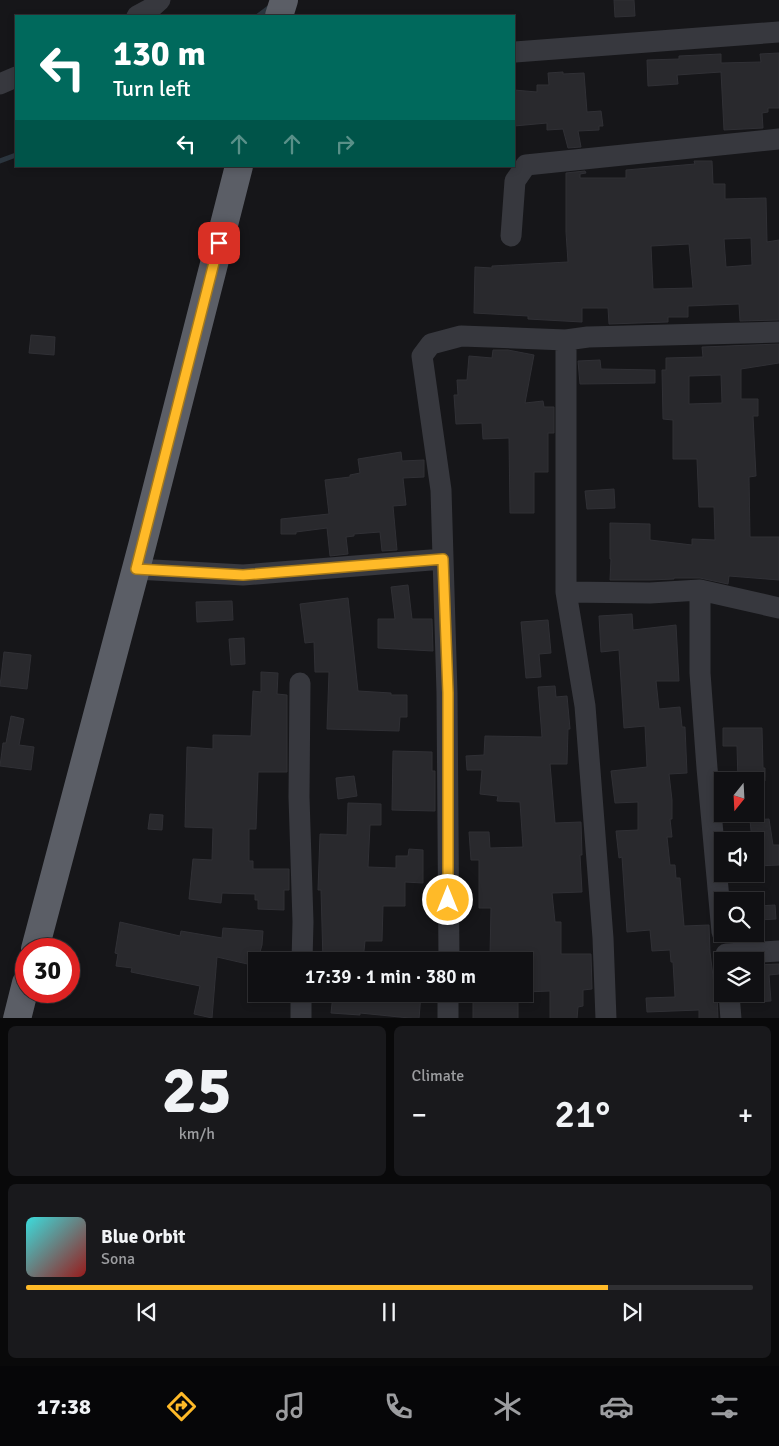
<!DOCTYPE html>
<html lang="en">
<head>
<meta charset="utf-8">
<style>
	:root { --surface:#101013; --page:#19191c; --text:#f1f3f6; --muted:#9c9da0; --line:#303033; --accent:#ffba28 }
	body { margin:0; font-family:Signika,sans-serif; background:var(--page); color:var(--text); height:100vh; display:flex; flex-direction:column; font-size:19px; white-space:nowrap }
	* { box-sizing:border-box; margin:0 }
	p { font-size:16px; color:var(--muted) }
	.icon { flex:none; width:28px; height:28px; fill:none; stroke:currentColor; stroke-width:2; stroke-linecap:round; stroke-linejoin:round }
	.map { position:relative; height:1018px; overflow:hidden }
	.sheet { display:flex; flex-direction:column; gap:8px; padding:8px; background:#09090a; flex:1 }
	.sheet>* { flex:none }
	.guide { position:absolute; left:15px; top:15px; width:500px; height:152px; border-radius:0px; box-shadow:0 2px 8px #0003,0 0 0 1px var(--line); background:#00695c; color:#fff; overflow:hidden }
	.needle { width:32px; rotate:198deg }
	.buttons { position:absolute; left:714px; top:772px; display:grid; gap:10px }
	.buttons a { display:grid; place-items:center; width:50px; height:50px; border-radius:0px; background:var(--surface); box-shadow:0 2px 8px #0003,0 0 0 1px var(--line); font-size:25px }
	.speed { position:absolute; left:15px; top:938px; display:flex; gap:10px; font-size:25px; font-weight:700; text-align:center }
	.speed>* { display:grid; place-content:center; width:65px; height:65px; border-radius:50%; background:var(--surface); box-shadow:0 2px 8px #0003,0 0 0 1px var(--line); line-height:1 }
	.speed .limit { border:8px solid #d22; background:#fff; color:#111 }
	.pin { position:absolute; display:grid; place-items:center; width:42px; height:42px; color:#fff; margin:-21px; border-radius:10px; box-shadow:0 2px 8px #0006 }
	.me { position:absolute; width:55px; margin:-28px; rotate:0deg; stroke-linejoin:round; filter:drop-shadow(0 0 4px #0008) }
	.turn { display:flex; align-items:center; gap:18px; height:105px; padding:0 15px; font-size:22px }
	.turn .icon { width:65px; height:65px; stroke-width:2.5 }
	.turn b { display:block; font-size:35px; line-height:42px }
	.lanes { display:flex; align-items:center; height:48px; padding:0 15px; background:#0003; justify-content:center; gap:25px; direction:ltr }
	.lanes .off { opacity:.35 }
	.big { font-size:38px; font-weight:600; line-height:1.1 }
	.sheet .card { flex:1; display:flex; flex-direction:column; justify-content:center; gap:8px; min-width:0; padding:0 18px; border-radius:8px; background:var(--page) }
	.sheet .dial { align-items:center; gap:0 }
	.dial b { font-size:65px; line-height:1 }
	.song { display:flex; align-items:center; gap:15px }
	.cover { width:60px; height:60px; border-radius:8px; background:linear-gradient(135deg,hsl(180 70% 55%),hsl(0 70% 35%)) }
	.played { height:5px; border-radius:2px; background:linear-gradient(90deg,var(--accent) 80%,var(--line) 80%) }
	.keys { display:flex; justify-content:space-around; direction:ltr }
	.heat { display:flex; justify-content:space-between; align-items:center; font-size:28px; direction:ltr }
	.sheet .tiles { flex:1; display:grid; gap:8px; grid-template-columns:1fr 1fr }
	.card:last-child { grid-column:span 2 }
	.trip { position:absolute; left:248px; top:952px; width:285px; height:50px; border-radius:0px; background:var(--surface); box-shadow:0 2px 8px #0003,0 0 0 1px var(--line); font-weight:600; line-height:50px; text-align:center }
	.tabs { display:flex; height:80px; justify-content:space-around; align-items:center; background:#060608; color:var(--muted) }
	.tabs .icon { width:35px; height:35px }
	.tabs .on { color:var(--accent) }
	.tabs b { font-size:22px; color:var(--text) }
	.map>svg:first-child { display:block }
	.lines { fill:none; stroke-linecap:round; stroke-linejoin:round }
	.stream { stroke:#2b353e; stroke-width:5 }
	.building { fill:#29292d; stroke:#303035; fill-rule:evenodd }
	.minor { stroke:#37383e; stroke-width:21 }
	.trunk { stroke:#5b5e66; stroke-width:28 }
	.route-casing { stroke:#a6791a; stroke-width:12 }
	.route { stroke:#ffba28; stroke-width:9 }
</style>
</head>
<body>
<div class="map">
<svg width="779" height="1019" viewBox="0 0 779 1019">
	<rect width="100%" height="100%" fill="#161619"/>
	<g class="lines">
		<path class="stream" d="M258,16L270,7
			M0,161L16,155"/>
	</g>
	<path class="building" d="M614,0H634L635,16L615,17Z
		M779,53V108H768V112L762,113L763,128L724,130L721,72L677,75L678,84L648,86L647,60L679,59V56L721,54V63L761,62L760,54Z
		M563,72V74L584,73L587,112L601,111L603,126H599V130L578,131L581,147L568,148L563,129L547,130V123L514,126V90L537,92V85H549L548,73Z
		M694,161H712L713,184H725V199L766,198L767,242L779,240V320L740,321L739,304L688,306V317H668V322L609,324L608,308H582V322L528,319V316L474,313L475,267L492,268V266L568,262L566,232V173L585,171L586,173L580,174V178H626V170L695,164ZM751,238L752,265L726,267L724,239ZM689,244L693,288L653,289L651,246Z
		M31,335L55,337L54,355L29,353Z
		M779,344V363L741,369V399H758V416H753L756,476L749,477L750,537H779V580L729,576L728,584L700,578H674V579L650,580H610L611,559H610V523L650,524V540L692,545V539L715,540L714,507H699L697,459H673V420L663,419L662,370H666V358L703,357L702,347ZM721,375L722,403L689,404V376Z
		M493,350H508L534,355L525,403L543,401L544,407H554V433H548V472H534V513H510L509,438L483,439L482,423L456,424L454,395H458L457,380H467L469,356L492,358Z
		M600,360L601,369L655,370V383L580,384L578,361Z
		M401,452L402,461L424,460V477L403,478L406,505L393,506L397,550L382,551L380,532L354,534V536L346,537L348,554L330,556L327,528L296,532V534H281V519L329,514L325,480L350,477V475L360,473L358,459Z
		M614,489L615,508L587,509L585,491Z
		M408,585L412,619H432L433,651L378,648V619H395L391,587Z
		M348,598L358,691L391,693V695H407V717H400L399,731L327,729L329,672H315L314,642L305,643L300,604Z
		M232,601L233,620L197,622L196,602Z
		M632,614L633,630L676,625L679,681H656L659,709L680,707L682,727H685L687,773L669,774L672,800V819H670L672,837H667L670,865H675L676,878H680L684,926L709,925L710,952L715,992L717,991L718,1019H699V1010L647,1012L646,998L675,997L673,962H671L670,950L652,951L650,930L627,932L622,857L619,858L616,831L638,830V802L615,803L611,771L647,767L645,726L624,728L619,650L601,652L599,616Z
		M548,620L551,653L539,654L541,677L526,678L521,622Z
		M244,638L245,664L231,665L229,639Z
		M4,652L31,655L27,689L0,686Z
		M261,672L278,673L277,694L287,695V772H258L256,829H249V861H253V869H289V890H284V910L258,909V900H255V894L222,893L221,903L189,899L193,859L212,860L213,828L185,827L187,747L213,749V735L251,736L253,691L261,692Z
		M555,686L556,697L567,696L570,729H568L567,764H550L555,823L581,822L582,855H580L582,892L552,893L555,922H561V954H591L592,989L583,990V1006L578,1007L577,1019H550V991L524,992V961H520V956H490L491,908H479V860H471L469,832H489L490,848L523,847L520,802L497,801L498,796L480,794L482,770H467L466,756L484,755L485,736L542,737L538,687Z
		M11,716L24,719L19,745L34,747L31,770L0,766L3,743H6Z
		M723,728H762L763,768H765V781H738L737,746H723Z
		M393,751L432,752V771H435V811L392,810Z
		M354,776L357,796L338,799L336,778Z
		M348,803L381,804V825H370L368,867L396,868V856H408L409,849L423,850V883L405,882V906H383L382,941H365L363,961H323L321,890H318L320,834L347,835Z
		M150,814L163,815L162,830L148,829Z
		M769,819L773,845H779V865L756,866V841H752L750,820Z
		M775,905L776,919L758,920V906Z
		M120,922L180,936L181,931L222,938L223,928L263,931L262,945L256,966L217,957L212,1018L194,1014L200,986L131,972L132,968L116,966L118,954L115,953Z
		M779,964V974L769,975L771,1001L755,1002V965Z
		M333,994H421L419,1019L360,1013V1015L331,1013Z
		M473,997L518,998V1019H473Z"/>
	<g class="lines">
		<path class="minor" d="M137,16L150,9L160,0
			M515,52L779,32
			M0,84L16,77
			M511,236L515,181L526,165L779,139
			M566,340V592L585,706L603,938L606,1019
			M136,569L243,575L443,559
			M700,590V673L707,768L722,932
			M566,592L650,593L700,590L779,608
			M300,683L299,797L303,922L302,961
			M726,954L779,951
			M449,961L447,693L441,490L422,356L431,344L461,336L566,340L588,337L779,332
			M729,994L731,1019
			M301,1019V994
			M448,1019V994"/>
		<path class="trunk" d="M279,16L284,0
			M35,949L142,546L239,166
			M17,1019L26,983"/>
	</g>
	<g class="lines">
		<g class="route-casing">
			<path id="route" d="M219,243L136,569L243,575L443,559L448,693V900"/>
		</g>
		<use href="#route" class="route"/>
	</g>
</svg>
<div class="buttons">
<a><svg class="needle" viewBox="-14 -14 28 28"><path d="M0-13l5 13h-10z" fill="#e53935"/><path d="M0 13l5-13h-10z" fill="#9c9da0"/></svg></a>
<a><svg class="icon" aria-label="sound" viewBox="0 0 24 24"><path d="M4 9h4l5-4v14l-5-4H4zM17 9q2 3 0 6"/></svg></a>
<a><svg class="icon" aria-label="search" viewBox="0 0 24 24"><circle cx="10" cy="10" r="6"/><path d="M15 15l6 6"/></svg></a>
<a><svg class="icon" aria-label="layers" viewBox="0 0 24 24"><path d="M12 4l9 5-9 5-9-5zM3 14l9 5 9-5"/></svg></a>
</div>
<div class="speed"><div class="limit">30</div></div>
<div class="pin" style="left:219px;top:243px;background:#d93025"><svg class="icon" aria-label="arrive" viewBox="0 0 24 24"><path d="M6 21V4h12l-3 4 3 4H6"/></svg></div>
<svg class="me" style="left:448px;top:900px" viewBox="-20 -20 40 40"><circle r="17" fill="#ffba28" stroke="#fff" stroke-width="3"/><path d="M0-11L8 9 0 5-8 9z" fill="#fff"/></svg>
<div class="trip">17:39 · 1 min · 380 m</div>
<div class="guide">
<div class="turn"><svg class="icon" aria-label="left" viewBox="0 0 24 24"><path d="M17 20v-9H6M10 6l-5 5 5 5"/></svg><div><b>130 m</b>Turn left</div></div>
<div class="lanes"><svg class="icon" aria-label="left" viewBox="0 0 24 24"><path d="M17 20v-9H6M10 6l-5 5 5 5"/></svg><svg class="icon off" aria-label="ahead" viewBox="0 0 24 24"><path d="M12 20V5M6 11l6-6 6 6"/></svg><svg class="icon off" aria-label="ahead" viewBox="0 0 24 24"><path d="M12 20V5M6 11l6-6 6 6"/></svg><svg class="icon off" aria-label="right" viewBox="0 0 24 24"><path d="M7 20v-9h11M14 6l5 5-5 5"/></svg></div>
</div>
</div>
<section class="sheet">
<div class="tiles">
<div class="card dial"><b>25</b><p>km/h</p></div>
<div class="card"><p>Climate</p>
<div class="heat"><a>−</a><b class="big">21°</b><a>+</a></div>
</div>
<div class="card">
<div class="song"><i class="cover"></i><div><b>Blue Orbit</b><p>Sona</p></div></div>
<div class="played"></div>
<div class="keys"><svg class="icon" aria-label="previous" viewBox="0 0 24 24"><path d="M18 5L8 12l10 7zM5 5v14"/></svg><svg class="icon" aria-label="pause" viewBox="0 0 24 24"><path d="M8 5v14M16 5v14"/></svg><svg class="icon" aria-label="next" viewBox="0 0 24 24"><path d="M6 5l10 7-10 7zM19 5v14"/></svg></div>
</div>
</div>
</section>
<nav class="tabs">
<b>17:38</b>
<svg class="icon on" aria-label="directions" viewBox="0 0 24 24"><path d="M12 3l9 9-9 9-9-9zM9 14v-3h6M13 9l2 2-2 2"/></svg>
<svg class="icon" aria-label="music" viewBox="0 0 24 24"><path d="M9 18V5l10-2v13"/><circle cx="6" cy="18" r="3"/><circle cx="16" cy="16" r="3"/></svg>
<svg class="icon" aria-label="phone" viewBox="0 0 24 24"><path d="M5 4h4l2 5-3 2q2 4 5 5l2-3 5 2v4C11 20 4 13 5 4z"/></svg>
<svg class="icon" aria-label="climate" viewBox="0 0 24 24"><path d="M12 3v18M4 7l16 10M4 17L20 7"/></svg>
<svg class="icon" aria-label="car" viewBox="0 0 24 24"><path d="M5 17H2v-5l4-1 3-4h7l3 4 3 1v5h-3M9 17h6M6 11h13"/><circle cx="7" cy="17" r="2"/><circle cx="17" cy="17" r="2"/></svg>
<svg class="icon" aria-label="filters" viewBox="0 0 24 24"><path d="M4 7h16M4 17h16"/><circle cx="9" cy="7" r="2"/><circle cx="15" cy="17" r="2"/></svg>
</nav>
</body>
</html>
